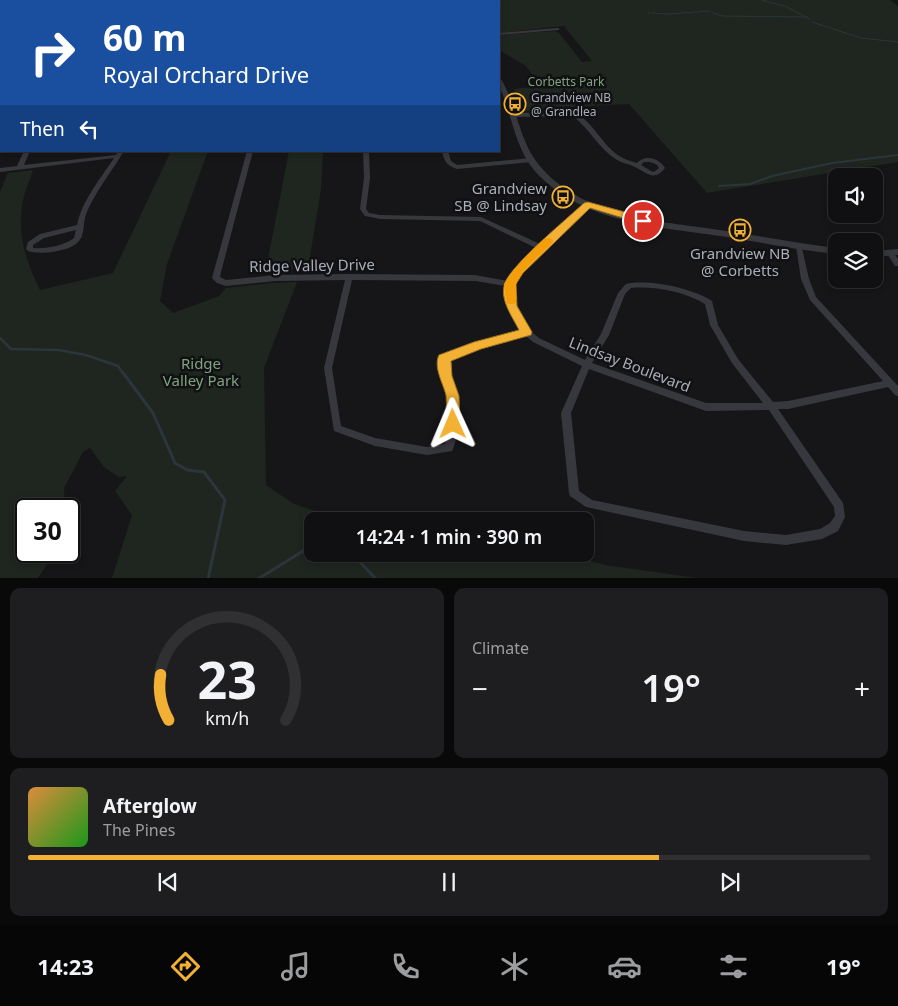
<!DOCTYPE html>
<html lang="en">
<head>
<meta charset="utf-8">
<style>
	:root { --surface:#101012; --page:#1e1e20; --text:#f1f3f6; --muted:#9c9d9f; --line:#303032; --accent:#f2b134 }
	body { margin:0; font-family:"Noto Sans",sans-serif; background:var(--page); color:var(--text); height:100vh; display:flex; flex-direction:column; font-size:19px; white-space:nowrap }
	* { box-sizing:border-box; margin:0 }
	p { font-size:16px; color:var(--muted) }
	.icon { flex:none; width:28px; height:28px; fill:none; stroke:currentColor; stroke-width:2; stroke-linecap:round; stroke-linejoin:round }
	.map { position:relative; height:578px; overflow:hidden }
	.panel { display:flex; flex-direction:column; gap:10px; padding:10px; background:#09090a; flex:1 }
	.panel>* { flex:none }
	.banner { position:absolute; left:0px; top:0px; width:500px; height:152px; box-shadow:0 2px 8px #0003,0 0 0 1px var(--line); background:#1a4fa0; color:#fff; overflow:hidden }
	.fabs { position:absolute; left:828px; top:168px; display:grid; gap:10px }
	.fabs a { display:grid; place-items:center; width:55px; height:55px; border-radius:10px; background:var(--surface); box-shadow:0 2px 8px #0003,0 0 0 1px var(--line); font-size:25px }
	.speed { position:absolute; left:15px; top:498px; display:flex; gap:10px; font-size:25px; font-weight:700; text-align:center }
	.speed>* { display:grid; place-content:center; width:65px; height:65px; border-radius:50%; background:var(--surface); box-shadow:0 2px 8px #0003,0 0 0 1px var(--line); line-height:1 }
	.speed .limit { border:2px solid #111; border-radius:8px; background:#fff; color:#111 }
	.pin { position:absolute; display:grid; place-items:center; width:42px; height:42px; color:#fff; margin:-21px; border:2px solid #fff; border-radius:50%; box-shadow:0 1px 5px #0007 }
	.me { position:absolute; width:55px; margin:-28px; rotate:359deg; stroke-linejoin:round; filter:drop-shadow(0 0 4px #0008) }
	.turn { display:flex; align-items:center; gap:18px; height:105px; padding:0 20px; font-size:22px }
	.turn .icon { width:65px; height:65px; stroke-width:2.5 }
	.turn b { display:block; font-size:35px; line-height:42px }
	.then { display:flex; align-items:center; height:48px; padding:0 20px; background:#0003; gap:10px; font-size:19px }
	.big { font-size:38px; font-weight:600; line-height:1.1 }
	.panel .tile { flex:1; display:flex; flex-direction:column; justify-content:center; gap:8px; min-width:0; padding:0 18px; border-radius:10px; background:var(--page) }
	.panel .dial { align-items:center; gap:0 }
	.dial svg { height:130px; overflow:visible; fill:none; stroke:var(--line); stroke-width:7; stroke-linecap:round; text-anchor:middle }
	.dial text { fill:var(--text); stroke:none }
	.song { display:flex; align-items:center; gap:15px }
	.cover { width:60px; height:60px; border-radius:8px; background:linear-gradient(135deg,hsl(30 70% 55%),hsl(120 70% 35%)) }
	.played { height:5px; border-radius:2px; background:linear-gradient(90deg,var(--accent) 75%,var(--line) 75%) }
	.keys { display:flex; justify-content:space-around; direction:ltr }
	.heat { display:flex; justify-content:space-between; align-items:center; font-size:28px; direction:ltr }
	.panel .tiles { flex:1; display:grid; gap:10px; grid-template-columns:1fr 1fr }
	.tile:last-child { grid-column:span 2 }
	.trip { position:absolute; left:304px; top:512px; width:290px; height:50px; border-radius:10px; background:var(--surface); box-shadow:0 2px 8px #0003,0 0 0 1px var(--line); font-weight:600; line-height:50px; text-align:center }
	.tab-bar { display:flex; height:80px; justify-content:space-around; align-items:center; background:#060607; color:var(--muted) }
	.tab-bar .icon { width:35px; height:35px }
	.tab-bar .current { color:var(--accent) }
	.tab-bar b { font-size:22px; color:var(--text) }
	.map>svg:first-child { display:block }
	.green { fill:#1e261f }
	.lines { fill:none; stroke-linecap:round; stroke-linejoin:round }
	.stream-far3 { stroke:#2c353c; stroke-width:1 }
	.stream-far2 { stroke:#2c353c; stroke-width:2 }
	.stream-far1 { stroke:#2c353c; stroke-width:2.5 }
	.stream { stroke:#2c353c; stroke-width:3 }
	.minor { fill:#37383d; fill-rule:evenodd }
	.tertiary { fill:#37383d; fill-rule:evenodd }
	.route { fill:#f2b134; stroke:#9d7322 }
	.slow { fill:#f59e0b }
	.labels { text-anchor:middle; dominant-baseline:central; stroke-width:5; stroke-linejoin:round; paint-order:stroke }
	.far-park-label { font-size:12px; fill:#7fa381; stroke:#111113 }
	.far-poi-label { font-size:12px; fill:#a8adb8; stroke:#111113; text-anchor:start }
	.poi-label { font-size:15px; fill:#a8adb8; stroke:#111113; text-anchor:end }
	.street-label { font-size:15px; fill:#a8adb8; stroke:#111113 }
	.park-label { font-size:15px; fill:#7fa381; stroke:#111113 }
</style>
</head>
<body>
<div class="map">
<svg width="898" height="579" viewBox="0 0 898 579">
	<rect width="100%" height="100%" fill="#161618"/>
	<path class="green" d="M190,0H890L898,6V162L707,193L629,104L555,108L556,110L524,111L514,89L541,86L526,66L499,50V35L555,31L559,33L582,62L592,61L564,26L499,33V1Z
		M171,151H208L167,264L160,301L173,313L219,296L226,288L273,283L297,282L264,368L266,485L294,504L345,521H312V554H567L605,565L697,578H112L132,515L115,491L127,476L119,477L104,467L90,448L83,452L64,488L65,509H26V551H56L38,578H0V192L8,173L33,170C31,177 28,184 25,192C15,228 24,257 40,290L113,273Z
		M289,151H323L321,189L308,269H266Z"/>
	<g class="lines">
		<path class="stream-far3" d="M762,0L787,7L810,19
			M648,13H650
			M652,13L669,14L709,11
			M713,13L722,16L807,17
			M812,22L861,38L898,42"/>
		<path class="stream-far2" d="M719,186L750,184L772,176L832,163L898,155"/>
		<path class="stream-far1" d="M0,338L11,349L58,350L86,355L118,366L125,376"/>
		<path class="stream" d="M124,374L153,413L175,463L187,470L204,472L225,500L208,579
			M345,554L355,557L376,579
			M258,579L308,548H312"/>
		<path class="minor" d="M128,0H147L145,1H127Z
			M161,0H165V1H161Z
			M0,10H1V12H0Z
			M557,28H559V30L499,35V33Z
			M0,31H1V33H0Z
			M0,54H1V57H0Z
			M574,112C594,122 602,146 621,157C626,160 631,161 637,163C645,154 659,158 665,168C654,182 647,173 635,167C629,164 622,163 617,160C599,149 589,128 573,116L513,117L510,115L513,113ZM644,162C650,162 656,162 659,168L654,172L651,171L641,165Z
			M24,151H30L24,165L116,155L118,151H124C112,171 95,192 86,214C83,222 85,234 79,241C70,252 40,255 28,251L26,249L28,242L40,234L77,225C82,201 100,179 114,158L0,172V168L17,166ZM76,230L74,238C63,246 47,249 33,248V245L44,238Z
			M247,151H253L221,272L220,277L226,280L275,275L349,274L475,275L508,281L516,269L536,248L480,221L380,219L365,216L360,209L364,178L363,151H369L370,178L366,209L369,213L380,215L481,217L540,244L586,204H590L591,205L590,206L541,251L522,273L514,284L516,306L529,330L539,338L585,360L601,334L618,293L626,284C650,279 691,288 712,301L718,325L738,359L773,402L788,401L883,381L810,300L801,279L796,246L797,244H801L809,279L816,297L898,386V396L895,395L888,387L788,409H778L843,503L845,517L838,531L822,539L786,545L744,541L586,507L570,496L569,493L561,413L582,366L533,342L525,335L481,348L448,360C450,370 454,381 456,391C459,410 460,433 452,451L427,455L375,446L334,431L324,368L345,280L275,281L226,286L217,283L212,278ZM352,280L475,281L506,286L508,306L521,330L476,343L441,356L440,358L448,403V422L445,444L427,447L375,438L341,426L332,368ZM631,288C655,286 685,292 705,304L710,325L732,363L763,403H706L592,363L609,335L625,294ZM589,369L706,411L769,410L834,507L835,516L830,523L820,529L786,535L744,531L592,500L579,491L571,413Z
			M442,151H448L451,161L457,165L531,158L534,160L531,162L457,169C447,166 444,161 442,151Z
			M888,251H892L898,259V266H895L888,255L886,253Z"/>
		<path class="tertiary" d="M499,78L501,79C517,106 519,141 539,165C582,217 658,221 720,230C759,236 797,243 836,248V254C800,250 764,243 727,237C661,227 581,224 534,170C514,146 512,113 499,86Z
			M0,83H1V87H0Z
			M898,249V255L874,257V251Z"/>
	</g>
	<path class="route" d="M588,202L647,218L648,221L643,224L590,208L523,273L516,284L517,306L532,332L531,335L481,349L451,361L452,376L459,396L460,424L458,428L453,429L448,428L446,424C446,414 447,404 446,395C443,383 433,367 439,355L474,342L519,330C512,316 499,299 505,283C511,265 568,218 584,203Z"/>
	<path class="slow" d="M548,238L552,239L553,241L552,243C543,252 518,273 516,285C515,291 518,297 515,304H507L504,284C515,266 530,253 544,239Z"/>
	<defs>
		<g id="bus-ring" transform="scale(1.125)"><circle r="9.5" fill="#111113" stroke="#f2b134" stroke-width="1.5"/><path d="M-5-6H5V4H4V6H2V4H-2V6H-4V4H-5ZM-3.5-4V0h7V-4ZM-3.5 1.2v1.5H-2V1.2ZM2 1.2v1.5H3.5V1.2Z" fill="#f2b134"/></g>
	</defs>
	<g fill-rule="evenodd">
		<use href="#bus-ring" x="515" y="104"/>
		<use href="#bus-ring" x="563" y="197"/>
		<use href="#bus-ring" x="740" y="230"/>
	</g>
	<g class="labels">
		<g class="far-park-label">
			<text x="566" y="81">Corbetts Park</text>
		</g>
		<g class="far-poi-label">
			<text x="531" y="97">Grandview NB<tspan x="531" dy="14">@ Grandlea</tspan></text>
		</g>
		<g class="poi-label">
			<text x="547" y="188">Grandview<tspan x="547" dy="17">SB @ Lindsay</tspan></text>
			<text x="740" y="253" text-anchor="middle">Grandview NB<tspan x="740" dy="17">@ Corbetts</tspan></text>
		</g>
		<g class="street-label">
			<text transform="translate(312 265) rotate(-1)">Ridge Valley Drive</text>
			<text transform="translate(630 364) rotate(21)">Lindsay Boulevard</text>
		</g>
		<g class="park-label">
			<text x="201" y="363">Ridge<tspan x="201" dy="17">Valley Park</tspan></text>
		</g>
	</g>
</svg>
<div class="fabs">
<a><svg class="icon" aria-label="sound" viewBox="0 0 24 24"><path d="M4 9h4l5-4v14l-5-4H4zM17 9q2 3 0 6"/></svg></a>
<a><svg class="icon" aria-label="layers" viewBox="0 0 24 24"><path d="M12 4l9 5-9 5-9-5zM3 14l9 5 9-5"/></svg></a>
</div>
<div class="speed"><div class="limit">30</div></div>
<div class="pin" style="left:643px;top:221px;background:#d93025"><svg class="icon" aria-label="arrive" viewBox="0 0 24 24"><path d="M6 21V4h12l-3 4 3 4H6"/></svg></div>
<svg class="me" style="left:453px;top:424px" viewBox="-20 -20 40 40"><path d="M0-17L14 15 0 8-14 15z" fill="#f2b134" stroke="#fff" stroke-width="4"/></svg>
<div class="trip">14:24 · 1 min · 390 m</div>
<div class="banner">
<div class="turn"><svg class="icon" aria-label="right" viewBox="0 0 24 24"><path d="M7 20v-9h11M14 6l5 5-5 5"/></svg><div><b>60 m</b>Royal Orchard Drive</div></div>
<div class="then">Then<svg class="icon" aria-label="left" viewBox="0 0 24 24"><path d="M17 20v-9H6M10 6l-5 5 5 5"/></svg></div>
</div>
</div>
<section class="panel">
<div class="tiles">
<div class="tile dial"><svg viewBox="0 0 100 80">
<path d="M14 69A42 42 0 1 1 86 69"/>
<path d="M14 69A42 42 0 0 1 9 41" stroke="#f2b134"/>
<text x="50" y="56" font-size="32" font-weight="700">23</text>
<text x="50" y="72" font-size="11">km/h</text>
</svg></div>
<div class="tile"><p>Climate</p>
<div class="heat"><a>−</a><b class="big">19°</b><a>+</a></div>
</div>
<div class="tile">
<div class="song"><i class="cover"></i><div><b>Afterglow</b><p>The Pines</p></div></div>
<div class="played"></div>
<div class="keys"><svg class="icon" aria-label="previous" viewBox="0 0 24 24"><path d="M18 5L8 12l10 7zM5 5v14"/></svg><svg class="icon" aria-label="pause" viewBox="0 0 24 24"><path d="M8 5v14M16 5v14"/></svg><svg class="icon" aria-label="next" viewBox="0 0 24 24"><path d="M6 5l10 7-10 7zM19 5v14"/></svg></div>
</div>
</div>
</section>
<nav class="tab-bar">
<b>14:23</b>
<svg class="icon current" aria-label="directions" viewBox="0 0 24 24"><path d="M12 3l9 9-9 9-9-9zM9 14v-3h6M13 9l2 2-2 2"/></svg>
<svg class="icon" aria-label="music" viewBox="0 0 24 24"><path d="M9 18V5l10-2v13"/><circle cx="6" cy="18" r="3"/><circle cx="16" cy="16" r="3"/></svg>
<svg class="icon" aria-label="phone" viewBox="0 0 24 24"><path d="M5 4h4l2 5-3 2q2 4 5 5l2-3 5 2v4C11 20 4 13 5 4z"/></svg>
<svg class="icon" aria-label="climate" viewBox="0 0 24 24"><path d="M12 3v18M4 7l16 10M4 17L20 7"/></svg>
<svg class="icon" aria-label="car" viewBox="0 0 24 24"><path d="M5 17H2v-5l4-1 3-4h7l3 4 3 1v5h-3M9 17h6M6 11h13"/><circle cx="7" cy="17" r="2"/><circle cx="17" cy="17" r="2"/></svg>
<svg class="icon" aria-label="filters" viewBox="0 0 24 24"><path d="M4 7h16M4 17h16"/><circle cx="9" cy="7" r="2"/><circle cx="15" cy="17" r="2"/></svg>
<b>19°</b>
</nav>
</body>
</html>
